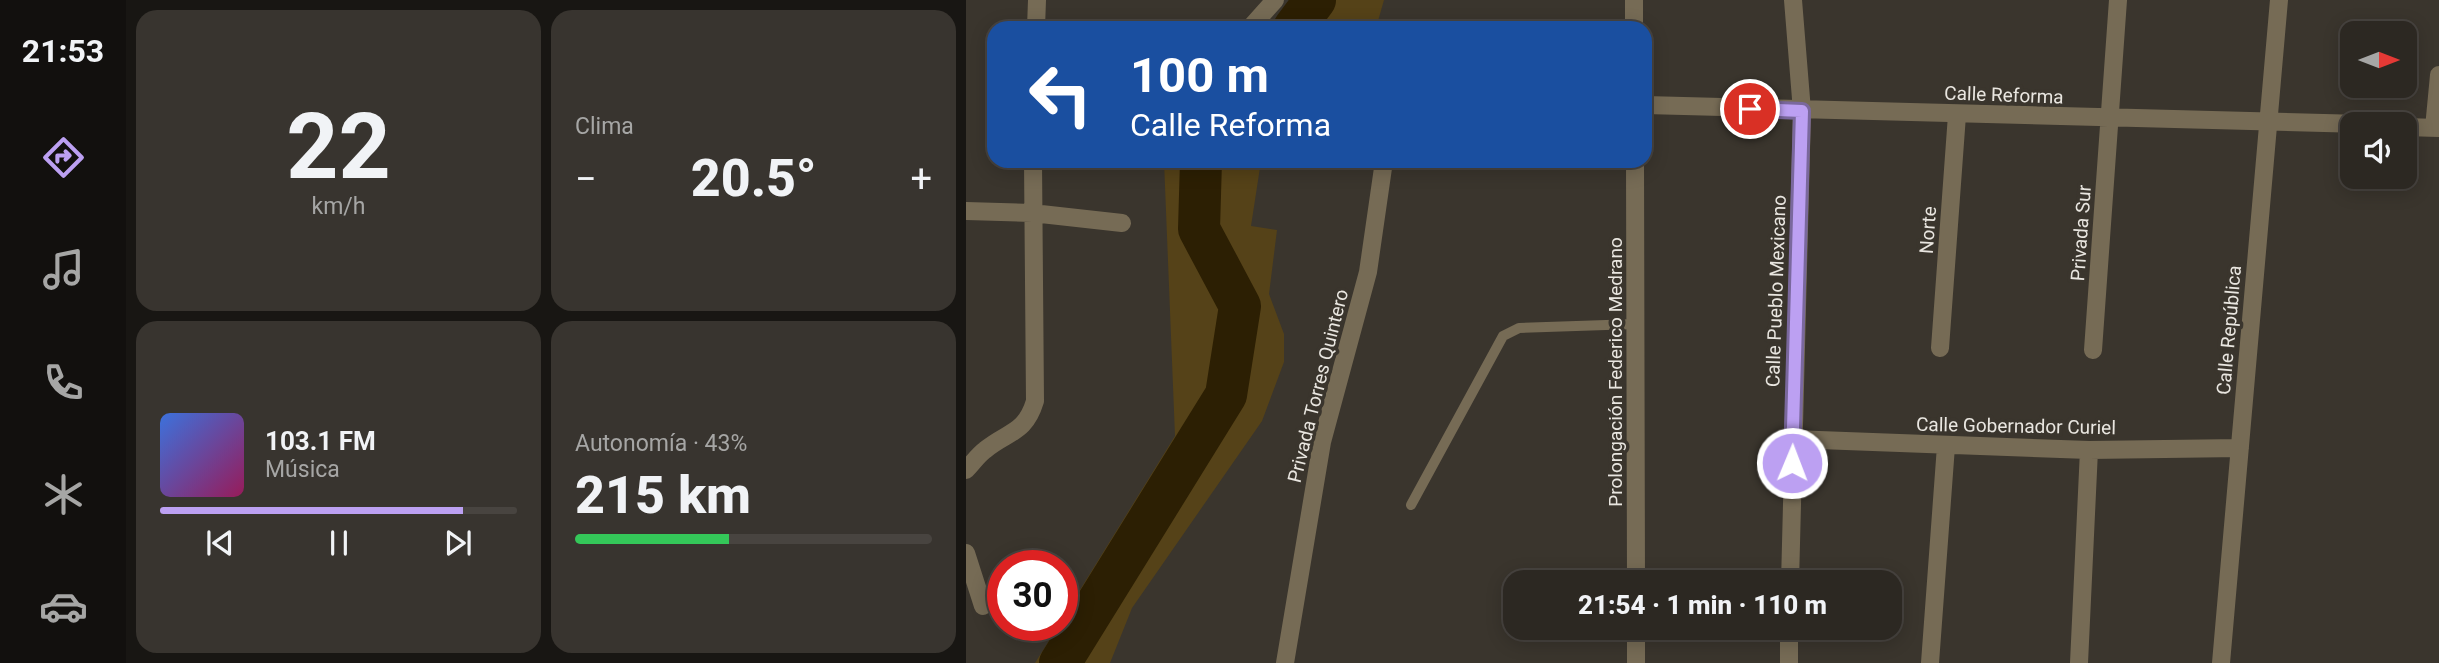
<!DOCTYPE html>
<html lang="es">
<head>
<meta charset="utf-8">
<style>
	:root { --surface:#2c2822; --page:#38342f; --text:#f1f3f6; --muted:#a6a6a5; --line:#484440; --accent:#bca0f2 }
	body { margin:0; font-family:Roboto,sans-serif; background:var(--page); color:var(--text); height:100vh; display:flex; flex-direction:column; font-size:26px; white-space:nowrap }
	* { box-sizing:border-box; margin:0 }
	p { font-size:23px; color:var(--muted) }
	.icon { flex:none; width:38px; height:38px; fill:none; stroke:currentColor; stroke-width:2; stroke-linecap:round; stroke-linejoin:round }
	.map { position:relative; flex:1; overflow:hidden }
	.details { display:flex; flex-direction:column; gap:10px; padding:10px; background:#181613; width:840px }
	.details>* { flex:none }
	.guide { position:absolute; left:21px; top:21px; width:665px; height:147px; border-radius:21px; box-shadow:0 4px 18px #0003,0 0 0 2px var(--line); background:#1a4fa0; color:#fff; overflow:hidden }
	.needle { width:46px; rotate:90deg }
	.fabs { position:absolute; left:1374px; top:21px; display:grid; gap:14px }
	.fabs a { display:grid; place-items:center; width:77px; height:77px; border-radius:14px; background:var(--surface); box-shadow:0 4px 18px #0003,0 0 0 2px var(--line); font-size:35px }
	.speed { position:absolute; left:21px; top:550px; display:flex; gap:14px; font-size:35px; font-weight:700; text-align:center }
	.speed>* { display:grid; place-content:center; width:91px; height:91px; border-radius:50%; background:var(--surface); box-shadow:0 4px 18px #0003,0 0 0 2px var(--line); line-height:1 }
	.speed .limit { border:10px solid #d22; background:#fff; color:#111 }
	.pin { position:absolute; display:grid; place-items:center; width:60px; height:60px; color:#fff; margin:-30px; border:4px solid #fff; border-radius:50%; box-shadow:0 2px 7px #0007 }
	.me { position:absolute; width:77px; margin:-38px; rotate:1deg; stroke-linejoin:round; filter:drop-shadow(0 0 5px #0008) }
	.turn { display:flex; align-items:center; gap:24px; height:147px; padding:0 28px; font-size:32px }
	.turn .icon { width:91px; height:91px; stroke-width:2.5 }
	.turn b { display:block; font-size:49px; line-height:60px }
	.big { font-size:52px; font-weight:800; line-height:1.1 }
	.details .widget { flex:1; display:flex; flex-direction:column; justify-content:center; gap:10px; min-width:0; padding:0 24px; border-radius:21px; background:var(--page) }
	.details .dial { align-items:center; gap:0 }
	.dial b { font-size:91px; line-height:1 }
	.song { display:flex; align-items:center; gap:21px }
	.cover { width:84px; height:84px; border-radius:10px; background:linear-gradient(135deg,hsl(220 70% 55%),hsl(330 70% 35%)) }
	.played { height:7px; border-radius:4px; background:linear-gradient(90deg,var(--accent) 85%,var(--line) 85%) }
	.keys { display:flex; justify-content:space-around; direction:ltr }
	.heat { display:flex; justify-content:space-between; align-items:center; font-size:38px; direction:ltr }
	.charge { height:10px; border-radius:5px; background:linear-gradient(90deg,#34c759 43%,var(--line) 0) }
	.details .tiles { flex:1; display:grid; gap:10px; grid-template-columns:repeat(2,1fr) }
	.trip { position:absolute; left:537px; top:570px; width:399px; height:70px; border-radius:21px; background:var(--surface); box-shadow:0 4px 18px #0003,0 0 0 2px var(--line); font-weight:800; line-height:70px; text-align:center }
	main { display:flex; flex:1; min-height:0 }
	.dock { display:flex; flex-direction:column; width:126px; justify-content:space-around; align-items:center; background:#12100e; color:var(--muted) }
	.dock .icon { width:49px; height:49px }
	.dock .active { color:var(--accent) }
	.dock b { font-size:32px; color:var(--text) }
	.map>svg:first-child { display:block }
	.green { fill:#554218 }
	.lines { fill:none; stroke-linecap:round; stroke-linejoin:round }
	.river { stroke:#2c1f03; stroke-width:42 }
	.service { stroke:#766b55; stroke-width:10 }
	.minor { stroke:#766b55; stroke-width:18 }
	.tertiary { stroke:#766b55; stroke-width:18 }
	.route-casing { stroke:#7a689d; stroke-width:18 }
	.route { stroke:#bca0f2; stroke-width:12 }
	.labels { text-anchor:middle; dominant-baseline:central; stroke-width:7; stroke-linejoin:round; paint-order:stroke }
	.street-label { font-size:19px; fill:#e9e6e0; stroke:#3a352d }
</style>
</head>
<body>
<main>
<nav class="dock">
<b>21:53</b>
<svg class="icon active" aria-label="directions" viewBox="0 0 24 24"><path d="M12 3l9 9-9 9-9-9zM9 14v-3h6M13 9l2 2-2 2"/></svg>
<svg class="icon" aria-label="music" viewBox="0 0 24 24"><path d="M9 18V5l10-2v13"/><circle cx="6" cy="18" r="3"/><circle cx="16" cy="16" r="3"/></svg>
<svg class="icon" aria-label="phone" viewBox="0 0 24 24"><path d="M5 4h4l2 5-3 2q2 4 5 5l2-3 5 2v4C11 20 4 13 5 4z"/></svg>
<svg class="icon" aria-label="climate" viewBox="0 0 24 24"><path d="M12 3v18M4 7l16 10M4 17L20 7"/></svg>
<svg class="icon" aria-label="car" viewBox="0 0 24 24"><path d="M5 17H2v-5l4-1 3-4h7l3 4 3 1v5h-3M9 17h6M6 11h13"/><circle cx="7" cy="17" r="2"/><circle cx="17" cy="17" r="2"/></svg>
</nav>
<section class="details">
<div class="tiles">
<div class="widget dial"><b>22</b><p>km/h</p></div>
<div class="widget"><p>Clima</p>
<div class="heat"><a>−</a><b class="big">20.5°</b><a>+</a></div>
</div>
<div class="widget">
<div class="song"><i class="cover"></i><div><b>103.1 FM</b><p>Música</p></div></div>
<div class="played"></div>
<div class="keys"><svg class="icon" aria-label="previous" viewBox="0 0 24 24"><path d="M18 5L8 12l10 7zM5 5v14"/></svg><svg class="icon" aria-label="pause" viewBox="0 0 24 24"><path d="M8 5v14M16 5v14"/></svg><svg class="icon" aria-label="next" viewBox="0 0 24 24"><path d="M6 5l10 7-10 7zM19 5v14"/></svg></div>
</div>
<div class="widget"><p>Autonomía · 43%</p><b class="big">215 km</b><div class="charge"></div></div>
</div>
</section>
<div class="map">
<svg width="1473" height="663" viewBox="0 0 1473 663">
	<rect width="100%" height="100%" fill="#3a352d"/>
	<path class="green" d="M326,0H418L410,28H303L315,19Z
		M198,161H295L285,226L311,230L303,294L318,334V362L296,421L166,608L144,663H69L93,625H96V619L209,436Z"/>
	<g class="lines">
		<path class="river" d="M328,28L349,0
			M94,663L260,395L274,306L233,229L235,161"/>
		<path class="service" d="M445,505L537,336L553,328L670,324"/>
		<path class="minor" d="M70,28L71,0
			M284,28L309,0
			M679,105L1396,124
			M1438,127L1473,128
			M1468,128L1473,75
			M0,211L66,213L156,223
			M974,348L991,115
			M1127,350L1152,0
			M826,439L1123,450L1274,448
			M0,470C6,464 12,455 19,450C42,431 59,434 69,401L67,161
			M0,553L17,606
			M824,583L836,111L827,0
			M319,663L356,442L402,272L418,161
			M823,663V628
			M964,663L980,446
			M1113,663L1123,450
			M1255,663L1313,0"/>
		<path class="tertiary" d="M668,0V28
			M669,161L670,583
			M670,628V663"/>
	</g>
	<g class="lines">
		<g class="route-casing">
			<path id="route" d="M784,109L836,111L826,463"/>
		</g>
		<use href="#route" class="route"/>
	</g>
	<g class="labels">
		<g class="street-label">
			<text transform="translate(1038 95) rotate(2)">Calle Reforma</text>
			<text transform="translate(962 230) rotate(-86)">Norte</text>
			<text transform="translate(1115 233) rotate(-86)">Privada Sur</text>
			<text transform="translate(810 291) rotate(-88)">Calle Pueblo Mexicano</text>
			<text transform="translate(1263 330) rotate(-85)">Calle República</text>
			<text transform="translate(649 372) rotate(-90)">Prolongación Federico Medrano</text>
			<text transform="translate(352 386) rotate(-76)">Privada Torres Quintero</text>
			<text transform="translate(1050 426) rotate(1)">Calle Gobernador Curiel</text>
		</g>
	</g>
</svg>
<div class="fabs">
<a><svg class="needle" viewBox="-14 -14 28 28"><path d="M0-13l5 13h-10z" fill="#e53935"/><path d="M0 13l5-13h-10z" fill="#a6a6a5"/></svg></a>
<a><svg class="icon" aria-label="sound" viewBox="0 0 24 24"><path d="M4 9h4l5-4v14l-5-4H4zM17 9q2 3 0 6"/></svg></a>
</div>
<div class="speed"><div class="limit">30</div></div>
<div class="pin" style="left:784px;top:109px;background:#d93025"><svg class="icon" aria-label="arrive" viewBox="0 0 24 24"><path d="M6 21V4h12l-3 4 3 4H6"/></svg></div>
<svg class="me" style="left:826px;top:463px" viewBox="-20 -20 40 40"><circle r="17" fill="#bca0f2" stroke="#fff" stroke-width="3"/><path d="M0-11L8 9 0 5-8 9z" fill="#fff"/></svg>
<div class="trip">21:54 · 1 min · 110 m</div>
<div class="guide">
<div class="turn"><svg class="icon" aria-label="left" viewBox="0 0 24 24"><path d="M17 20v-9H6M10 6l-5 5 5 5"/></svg><div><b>100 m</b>Calle Reforma</div></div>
</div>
</div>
</main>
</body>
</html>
